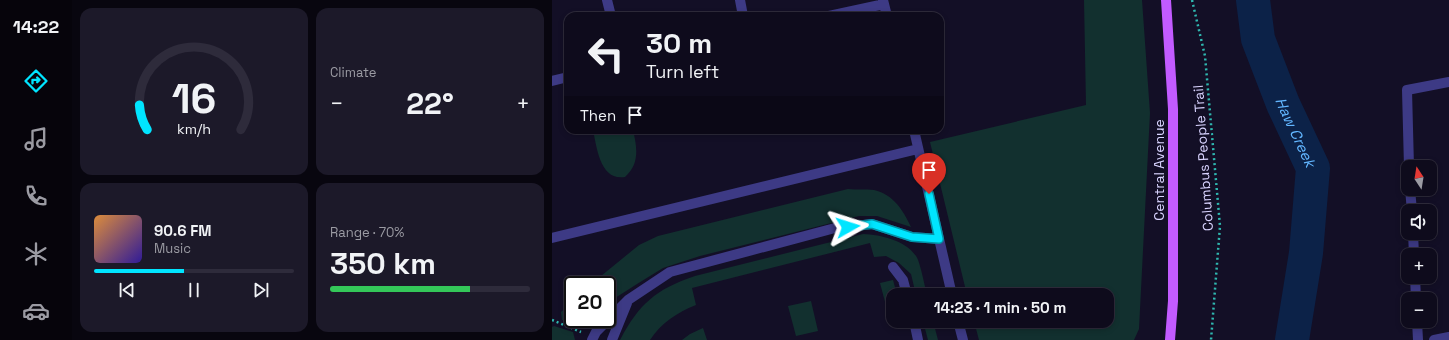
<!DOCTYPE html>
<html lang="en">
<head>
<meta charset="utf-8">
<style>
	:root { --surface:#0e0b1c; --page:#1c1929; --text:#f1f3f6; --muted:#9b9ba3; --line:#2e2b3b; --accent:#00e5ff }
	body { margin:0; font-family:"Space Grotesk",sans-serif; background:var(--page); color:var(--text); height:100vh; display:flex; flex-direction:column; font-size:15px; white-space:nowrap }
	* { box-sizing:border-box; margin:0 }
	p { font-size:13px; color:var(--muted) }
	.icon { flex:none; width:22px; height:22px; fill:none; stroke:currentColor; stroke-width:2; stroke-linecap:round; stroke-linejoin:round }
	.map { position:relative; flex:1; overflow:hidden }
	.details { display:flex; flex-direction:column; gap:8px; padding:8px; background:#08060f; width:480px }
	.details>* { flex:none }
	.guide { position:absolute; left:12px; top:12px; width:380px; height:122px; border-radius:12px; box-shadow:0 2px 6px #0003,0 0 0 1px var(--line); background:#0e0b1c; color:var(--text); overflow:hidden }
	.needle { width:26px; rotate:348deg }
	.controls { position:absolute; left:849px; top:160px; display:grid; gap:8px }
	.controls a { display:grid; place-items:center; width:36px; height:36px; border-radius:8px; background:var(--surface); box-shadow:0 2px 6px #0003,0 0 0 1px var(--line); font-size:20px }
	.speed { position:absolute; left:12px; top:276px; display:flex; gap:8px; font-size:20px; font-weight:700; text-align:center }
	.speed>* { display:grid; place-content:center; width:52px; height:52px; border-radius:50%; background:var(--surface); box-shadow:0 2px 6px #0003,0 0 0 1px var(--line); line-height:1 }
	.speed .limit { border:2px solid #111; border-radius:6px; background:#fff; color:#111 }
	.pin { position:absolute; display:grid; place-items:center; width:34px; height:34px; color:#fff; margin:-41px -17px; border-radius:50% 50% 50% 0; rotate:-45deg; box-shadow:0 0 4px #0007 }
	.pin .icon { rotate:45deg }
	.me { position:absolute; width:44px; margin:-22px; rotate:84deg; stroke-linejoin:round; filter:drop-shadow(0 0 3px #0008) }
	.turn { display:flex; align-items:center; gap:14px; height:84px; padding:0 16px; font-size:18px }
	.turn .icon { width:52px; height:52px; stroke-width:2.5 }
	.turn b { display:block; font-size:28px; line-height:34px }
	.then { display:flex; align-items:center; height:38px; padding:0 16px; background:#0003; gap:8px; font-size:15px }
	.big { font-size:30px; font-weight:800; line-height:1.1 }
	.details .card { flex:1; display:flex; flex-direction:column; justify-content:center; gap:6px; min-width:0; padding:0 14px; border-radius:12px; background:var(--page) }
	.details .dial { align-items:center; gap:0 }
	.dial svg { height:104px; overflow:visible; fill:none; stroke:var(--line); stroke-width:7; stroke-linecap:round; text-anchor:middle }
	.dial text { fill:var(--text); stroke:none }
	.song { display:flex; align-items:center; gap:12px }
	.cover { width:48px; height:48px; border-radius:6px; background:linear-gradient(135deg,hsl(30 70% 55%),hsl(250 70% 35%)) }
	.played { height:4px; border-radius:2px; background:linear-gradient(90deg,var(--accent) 45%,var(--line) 45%) }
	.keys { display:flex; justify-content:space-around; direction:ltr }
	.heat { display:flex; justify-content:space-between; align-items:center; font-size:22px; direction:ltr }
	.charge { height:6px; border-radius:3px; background:linear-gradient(90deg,#34c759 70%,var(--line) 0) }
	.details .tiles { flex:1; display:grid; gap:8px; grid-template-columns:repeat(2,1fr) }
	.trip { position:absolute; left:334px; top:288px; width:228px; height:40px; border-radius:12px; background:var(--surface); box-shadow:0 2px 6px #0003,0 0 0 1px var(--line); font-weight:800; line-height:40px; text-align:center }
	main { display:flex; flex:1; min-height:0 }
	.dock { display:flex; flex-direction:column; width:72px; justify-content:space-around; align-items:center; background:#06040b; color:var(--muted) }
	.dock .icon { width:28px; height:28px }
	.dock .current { color:var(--accent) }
	.dock b { font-size:18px; color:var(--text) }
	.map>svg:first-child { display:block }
	.green { fill:#12302f }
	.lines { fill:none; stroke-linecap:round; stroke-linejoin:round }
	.river { stroke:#0c2248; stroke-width:34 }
	.path { stroke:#2fb8b0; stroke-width:2.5; stroke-dasharray:2 3; stroke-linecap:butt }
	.minor { stroke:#3d3a85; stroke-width:10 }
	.major { stroke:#c25bff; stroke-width:10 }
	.route-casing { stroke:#0095a6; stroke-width:10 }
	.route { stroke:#00e5ff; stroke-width:7 }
	.labels { text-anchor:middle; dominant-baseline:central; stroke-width:4; stroke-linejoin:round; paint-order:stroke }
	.street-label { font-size:14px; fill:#d9d4ff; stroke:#130f26 }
	.water-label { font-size:15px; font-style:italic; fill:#62b6ff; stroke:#130f26 }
</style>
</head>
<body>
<main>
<nav class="dock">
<b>14:22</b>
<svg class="icon current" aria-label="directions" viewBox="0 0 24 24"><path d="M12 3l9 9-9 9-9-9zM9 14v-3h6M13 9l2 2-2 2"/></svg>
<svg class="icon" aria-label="music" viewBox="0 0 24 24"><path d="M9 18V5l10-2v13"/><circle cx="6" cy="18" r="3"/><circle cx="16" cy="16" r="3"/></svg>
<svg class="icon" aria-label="phone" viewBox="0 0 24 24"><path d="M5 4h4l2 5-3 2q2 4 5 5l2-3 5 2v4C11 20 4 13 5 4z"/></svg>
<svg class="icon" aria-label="climate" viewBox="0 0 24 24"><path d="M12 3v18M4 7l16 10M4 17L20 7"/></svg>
<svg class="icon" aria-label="car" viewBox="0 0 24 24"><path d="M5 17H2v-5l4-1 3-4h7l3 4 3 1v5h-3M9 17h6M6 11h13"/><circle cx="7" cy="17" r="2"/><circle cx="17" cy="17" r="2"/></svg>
</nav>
<section class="details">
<div class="tiles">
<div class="card dial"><svg viewBox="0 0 100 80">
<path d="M14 69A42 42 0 1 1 86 69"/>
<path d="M14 69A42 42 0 0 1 8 50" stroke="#00e5ff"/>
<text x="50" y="56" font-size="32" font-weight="700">16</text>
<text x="50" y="72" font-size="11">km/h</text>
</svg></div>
<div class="card"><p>Climate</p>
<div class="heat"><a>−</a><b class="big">22°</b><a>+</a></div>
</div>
<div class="card">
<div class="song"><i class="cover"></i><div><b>90.6 FM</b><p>Music</p></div></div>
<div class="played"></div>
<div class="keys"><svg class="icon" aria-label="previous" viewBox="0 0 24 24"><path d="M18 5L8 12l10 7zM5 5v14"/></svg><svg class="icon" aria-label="pause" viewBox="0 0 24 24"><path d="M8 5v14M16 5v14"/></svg><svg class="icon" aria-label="next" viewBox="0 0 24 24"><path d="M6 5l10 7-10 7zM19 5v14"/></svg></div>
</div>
<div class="card"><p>Range · 70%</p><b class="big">350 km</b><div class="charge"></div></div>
</div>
</section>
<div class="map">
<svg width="897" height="340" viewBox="0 0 897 340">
	<rect width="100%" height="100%" fill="#130f26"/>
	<path class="green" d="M532,0H590L598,113L587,329L582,340H427L422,321H555V295H415L378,142L534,105Z
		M41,130H81C85,147 88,164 73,177C48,181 45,148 41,130Z
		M296,189C304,190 314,189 322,190C342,195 351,210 359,227L325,216H307L148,256L111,268L85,284L60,300L55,306V285H38L87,245L106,236Z
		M311,234C329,235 353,240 364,256C368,261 373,287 375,295H364L359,274L347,263L334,256L322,257L318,243L140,288L144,305C126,312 109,323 98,340H68C87,304 104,289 143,276Z
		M341,280L345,295H341V311L336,313L328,283Z
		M21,301V319H43L34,328L10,320L9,312Z
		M259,301L266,331L244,336L236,306Z
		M371,321H381L386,340H376Z
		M2,326L21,332L23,340H0V327Z
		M151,328L155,340H130L138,334Z"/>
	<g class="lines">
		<path class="river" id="s1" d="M701,0L706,39L731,104L761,168L754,253L740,340"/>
		<path class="path" d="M640,0L653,56L668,226L659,340
			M0,320L29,332"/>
		<path class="minor" d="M55,0L59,16
			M188,0L191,16
			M331,0L335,16
			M277,16L332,4
			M0,81L16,77
			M362,130L400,295
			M857,167L855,90L897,82
			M858,189L860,211
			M861,233L862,255
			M0,238L366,149
			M341,267L351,280L355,295
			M863,277L864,299
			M362,321L366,340
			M406,321L411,340
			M865,321L866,340
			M40,340L44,332L76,300L118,272L283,228L320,224L360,237L387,239
			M60,340L75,303
			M882,340L897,337"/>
		<path class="major" d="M614,0L621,109V301L618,340"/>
	</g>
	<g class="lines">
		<g class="route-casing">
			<path id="route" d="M296,227L320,224L360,237L387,239L377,194"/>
		</g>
		<use href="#route" class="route"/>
	</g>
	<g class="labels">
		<g class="street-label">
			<text transform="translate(651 158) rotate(-94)">Columbus People Trail</text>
			<text transform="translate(607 170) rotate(-90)">Central Avenue</text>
		</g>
		<g class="water-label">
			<text stroke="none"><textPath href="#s1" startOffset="140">Haw Creek</textPath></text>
		</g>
	</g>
</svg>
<div class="controls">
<a><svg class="needle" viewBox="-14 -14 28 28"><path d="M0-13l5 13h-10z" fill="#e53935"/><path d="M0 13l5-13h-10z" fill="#9b9ba3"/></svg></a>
<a><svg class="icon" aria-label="sound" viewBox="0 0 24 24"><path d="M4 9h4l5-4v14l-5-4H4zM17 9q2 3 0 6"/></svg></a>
<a>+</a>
<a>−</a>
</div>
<div class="speed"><div class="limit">20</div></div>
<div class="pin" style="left:377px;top:194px;background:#d93025"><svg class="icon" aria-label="arrive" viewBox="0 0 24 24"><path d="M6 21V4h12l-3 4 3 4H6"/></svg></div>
<svg class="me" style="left:296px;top:227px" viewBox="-20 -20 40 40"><path d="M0-17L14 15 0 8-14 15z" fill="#00e5ff" stroke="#fff" stroke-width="4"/></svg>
<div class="trip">14:23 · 1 min · 50 m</div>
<div class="guide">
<div class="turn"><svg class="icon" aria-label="left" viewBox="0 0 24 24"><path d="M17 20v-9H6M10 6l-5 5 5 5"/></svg><div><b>30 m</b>Turn left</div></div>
<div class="then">Then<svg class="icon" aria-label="arrive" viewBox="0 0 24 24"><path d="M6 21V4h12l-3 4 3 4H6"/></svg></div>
</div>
</div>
</main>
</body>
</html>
